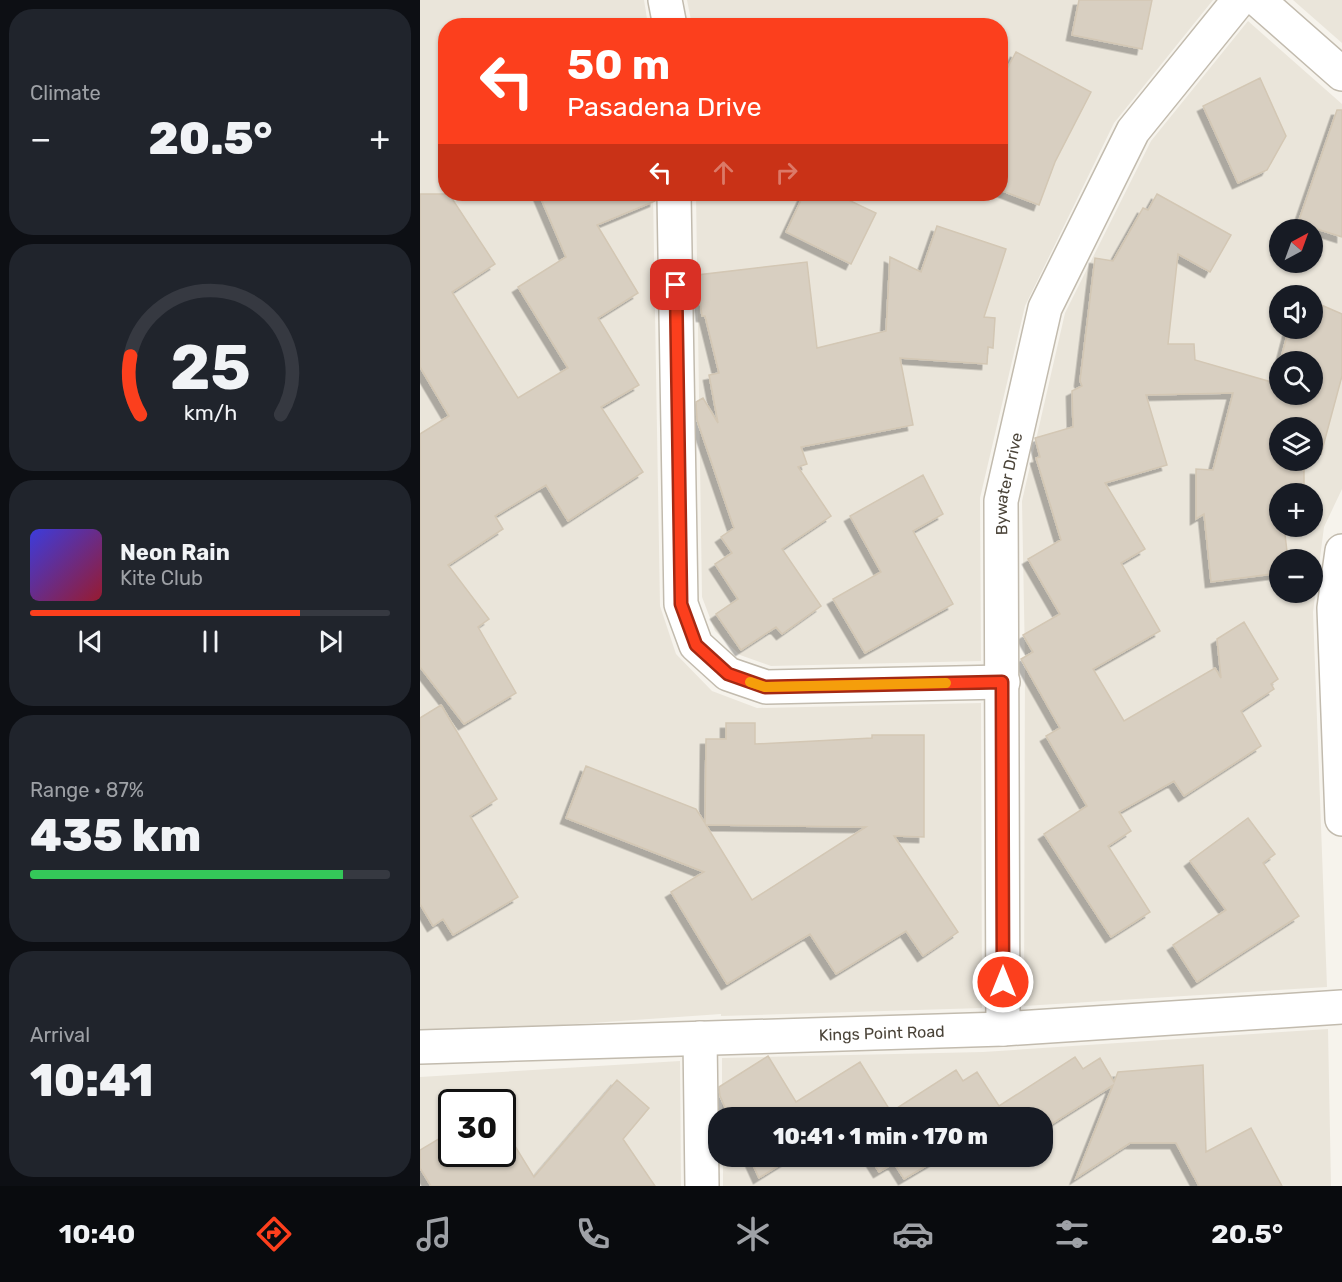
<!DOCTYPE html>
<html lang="en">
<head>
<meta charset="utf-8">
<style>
	:root { --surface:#171b24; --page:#20242c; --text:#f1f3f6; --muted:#9ea1a6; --line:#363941; --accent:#fc3f1d }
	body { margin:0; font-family:Rubik,sans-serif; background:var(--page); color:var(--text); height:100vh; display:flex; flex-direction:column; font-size:22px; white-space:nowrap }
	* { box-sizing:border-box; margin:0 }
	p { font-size:20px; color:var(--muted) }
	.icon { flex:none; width:33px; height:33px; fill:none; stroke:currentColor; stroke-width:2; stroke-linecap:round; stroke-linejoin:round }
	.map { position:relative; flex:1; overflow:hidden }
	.panel { display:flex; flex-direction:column; gap:9px; padding:9px; background:#0d0f14; width:420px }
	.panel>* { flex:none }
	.top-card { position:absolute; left:18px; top:18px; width:570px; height:183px; border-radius:24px; box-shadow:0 2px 4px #0004; background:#fc3f1d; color:#fff; overflow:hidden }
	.needle { width:39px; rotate:41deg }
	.buttons { position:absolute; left:849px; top:219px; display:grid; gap:12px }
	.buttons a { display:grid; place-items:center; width:54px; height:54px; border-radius:50%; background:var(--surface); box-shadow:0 2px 4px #0004; font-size:30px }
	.speed { position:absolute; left:18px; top:1089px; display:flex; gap:12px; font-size:30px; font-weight:700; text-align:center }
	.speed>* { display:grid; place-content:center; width:78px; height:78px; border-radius:50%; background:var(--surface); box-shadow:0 2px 4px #0004; line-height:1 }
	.speed .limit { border:3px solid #111; border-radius:9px; background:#fff; color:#111 }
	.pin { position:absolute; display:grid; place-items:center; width:51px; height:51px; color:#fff; margin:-26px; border-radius:12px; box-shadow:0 3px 9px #0006 }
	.me { position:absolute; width:66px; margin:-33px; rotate:0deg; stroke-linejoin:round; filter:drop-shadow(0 0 4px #0008) }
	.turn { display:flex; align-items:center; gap:21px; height:126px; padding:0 30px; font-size:27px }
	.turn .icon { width:78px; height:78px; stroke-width:2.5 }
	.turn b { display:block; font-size:42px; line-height:51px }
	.lanes { display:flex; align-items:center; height:57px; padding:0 30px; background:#0003; justify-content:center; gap:30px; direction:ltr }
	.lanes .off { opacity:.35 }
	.big { font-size:45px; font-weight:800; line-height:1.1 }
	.panel .card { flex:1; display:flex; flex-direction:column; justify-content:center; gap:9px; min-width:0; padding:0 21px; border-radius:24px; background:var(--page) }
	.panel .dial { align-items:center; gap:0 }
	.dial svg { height:156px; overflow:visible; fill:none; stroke:var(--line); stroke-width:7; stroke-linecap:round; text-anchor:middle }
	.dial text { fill:var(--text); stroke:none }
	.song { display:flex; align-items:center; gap:18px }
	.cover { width:72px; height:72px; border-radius:9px; background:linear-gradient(135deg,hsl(240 70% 55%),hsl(350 70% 35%)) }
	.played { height:6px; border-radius:3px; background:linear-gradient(90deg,var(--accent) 75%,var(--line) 75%) }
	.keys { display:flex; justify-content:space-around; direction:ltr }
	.heat { display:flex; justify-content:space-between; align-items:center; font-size:33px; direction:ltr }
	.charge { height:9px; border-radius:4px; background:linear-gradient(90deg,#34c759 87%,var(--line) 0) }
	.trip { position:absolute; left:288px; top:1107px; width:345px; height:60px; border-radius:24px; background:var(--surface); box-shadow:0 2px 4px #0004; font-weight:800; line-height:60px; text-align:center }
	.tab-bar { display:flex; height:96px; justify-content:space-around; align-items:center; background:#090b0e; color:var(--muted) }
	.tab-bar .icon { width:42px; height:42px }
	.tab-bar .current { color:var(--accent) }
	.tab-bar b { font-size:27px; color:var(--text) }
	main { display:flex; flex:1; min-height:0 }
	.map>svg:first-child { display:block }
	.residential { fill:#eae5da; fill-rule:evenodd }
	.building { fill:#d8cfc1; stroke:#d3c7b4; stroke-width:1.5; fill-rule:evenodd; filter:url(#shadow) }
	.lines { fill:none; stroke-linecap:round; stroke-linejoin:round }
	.minor-casing { stroke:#c2bbae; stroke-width:36 }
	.minor { stroke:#fff; stroke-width:33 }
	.route-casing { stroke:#a42913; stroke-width:15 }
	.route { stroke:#fc3f1d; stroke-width:10 }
	.slow { stroke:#f59e0b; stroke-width:10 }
	.labels { text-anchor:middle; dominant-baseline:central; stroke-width:4.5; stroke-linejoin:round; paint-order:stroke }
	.street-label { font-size:16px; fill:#4b4439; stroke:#fff }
</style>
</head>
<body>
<main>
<section class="panel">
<div class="card"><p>Climate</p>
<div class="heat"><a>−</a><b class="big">20.5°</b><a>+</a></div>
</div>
<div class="card dial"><svg viewBox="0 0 100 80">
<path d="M14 69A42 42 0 1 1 86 69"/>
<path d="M14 69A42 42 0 0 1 9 39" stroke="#fc3f1d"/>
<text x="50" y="56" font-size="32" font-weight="700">25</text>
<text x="50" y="72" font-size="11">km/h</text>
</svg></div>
<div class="card">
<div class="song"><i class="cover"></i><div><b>Neon Rain</b><p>Kite Club</p></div></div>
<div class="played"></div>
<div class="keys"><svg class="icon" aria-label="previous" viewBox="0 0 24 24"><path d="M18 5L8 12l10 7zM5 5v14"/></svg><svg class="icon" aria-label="pause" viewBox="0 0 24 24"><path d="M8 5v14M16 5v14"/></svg><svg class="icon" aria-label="next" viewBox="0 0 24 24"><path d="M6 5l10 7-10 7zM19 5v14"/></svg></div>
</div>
<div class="card"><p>Range · 87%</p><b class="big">435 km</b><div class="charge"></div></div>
<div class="card"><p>Arrival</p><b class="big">10:41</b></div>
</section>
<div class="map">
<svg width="922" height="1186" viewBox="0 0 922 1186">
	<defs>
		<filter id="shadow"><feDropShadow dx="-5.5" dy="5.5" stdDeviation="0" flood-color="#0004"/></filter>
	</defs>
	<rect width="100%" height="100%" fill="#f6f3ec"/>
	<path class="residential" d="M0,0H224L228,25L26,26V194H233L240,606L256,654L292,691L337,708L561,703L562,1008L301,1016V1014L0,1035Z
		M267,0H793L694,123L605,306L560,498L561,661L351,666L320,655L295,631L282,597L276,194H580V26L272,25Z
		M873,0H922V43Z
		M828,21L922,104V489L904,527L893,612L907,987L604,1006L605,660L602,501L645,313L731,141ZM860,230H892V262H860ZM860,296H892V328H860ZM860,362H892V394H860ZM860,428H892V460H860ZM860,494H892V526H860ZM860,560H892V592H860Z
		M908,1029L911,1186H303V1157L622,1156V1118L302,1117V1058L563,1052Z
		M260,1061L261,1186H0V1077ZM32,1102H82V1154H32Z"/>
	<path class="building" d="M659,0H732L722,49L652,35Z
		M596,52L671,92L635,162L619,205L580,190V82Z
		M840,78L866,136L847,170L818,183L783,106Z
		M917,110H922V237L878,223Z
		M0,194H29L75,264L32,292L98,398L148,368L98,287L146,257L119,194H235V201L177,225L218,293L178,318L219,385L181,407L223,472L148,521L126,485L75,516L83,529L28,565L69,619L58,627L96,693L44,724L0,667V434L29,416L0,367Z
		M384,194H416L456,213L431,264L366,232Z
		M737,194L811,235L790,272L758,254L748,344H774L775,360L855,383L860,364V394H892V362H860L869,328H892V301L922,314V376L901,454L892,452V428H860V460H884V494H860V526H864L868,560H860V573L791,582L784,514L776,519V469L793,470L813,393L726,395L747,465L685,483L725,549L701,563L740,631L673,669L704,721L795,668L801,678L797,639L824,622L858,679L851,684L854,689L821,711L841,746L764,796L754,781L699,812L711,831L688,846L730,912L691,937L624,834L667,806L626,736L640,728L601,659L613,652L603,635L640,614L608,559L641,540L616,458L620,457L615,438L653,427L652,391L662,386L660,381L675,258L693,261L723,208L728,210Z
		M517,226L586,249L564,317L575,318L573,348L568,347L567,364L480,358L493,425L381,447L387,464L378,467L411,516L362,549L401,606L362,634L356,627L321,650L296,614L318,599L295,564L312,553L301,537L314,528L277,420L276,402L283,398L298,423L289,375L299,373L285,316H282L277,275L387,262L397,348L466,331L470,257L501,272Z
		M503,475L523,514L493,531L533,604L445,653L413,599L461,572L430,516Z
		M21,705L77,799L50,816L98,897L33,935L23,919L13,926L0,904V718Z
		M306,723H335V744L452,738V735H504V837L474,836L538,932L503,956L486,931L416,974L390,934L307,984L251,892L284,872L146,818L166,766L276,809L285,823L286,739H306ZM286,825L446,827L332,900Z
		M828,818L855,854L843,863L879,916L777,982L753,945L806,910L770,861Z
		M348,1056L376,1102L440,1062L471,1112L536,1070L543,1081L557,1072L579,1106L655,1057L663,1069L680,1058L694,1082L698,1072L783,1065L786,1152L831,1128L862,1186H779L756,1143H710L656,1178L693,1085L622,1130V1118H310L300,1096L299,1087Z
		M197,1080L229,1108L203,1139L235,1186H11L0,1168V1150L32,1131V1154H82V1125L114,1177Z
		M329,1156H374L339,1178Z
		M449,1156H523L484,1179L474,1163L459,1172Z"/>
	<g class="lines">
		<g class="minor-casing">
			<g id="minor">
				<path d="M245,0L250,26"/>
				<path d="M838,0L922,74"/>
				<path d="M254,194L261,604L276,645L308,674L346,687L583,682"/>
				<path d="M922,551L914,608L922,819"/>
				<path id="s1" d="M583,1029L581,501L625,308L713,131L819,0"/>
				<path d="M280,1038L282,1186"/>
				<path id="s2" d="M0,1047L583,1029L922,1007"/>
			</g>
		</g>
		<use href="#minor" class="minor"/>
	</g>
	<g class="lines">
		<g class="route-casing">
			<path id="route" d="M256,285L261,604L276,645L308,674L345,687L582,682L583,982"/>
		</g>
		<use href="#route" class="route"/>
		<path class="slow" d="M330,682L345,687L526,683"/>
	</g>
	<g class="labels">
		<g class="street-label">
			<text stroke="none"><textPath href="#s1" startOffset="546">Bywater Drive</textPath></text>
			<text stroke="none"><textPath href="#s2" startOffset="462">Kings Point Road</textPath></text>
		</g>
	</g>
</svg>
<div class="buttons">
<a><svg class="needle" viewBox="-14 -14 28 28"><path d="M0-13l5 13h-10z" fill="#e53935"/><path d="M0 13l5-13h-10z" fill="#9ea1a6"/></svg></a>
<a><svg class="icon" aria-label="sound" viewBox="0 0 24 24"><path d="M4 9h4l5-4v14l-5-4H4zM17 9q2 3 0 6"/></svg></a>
<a><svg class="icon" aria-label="search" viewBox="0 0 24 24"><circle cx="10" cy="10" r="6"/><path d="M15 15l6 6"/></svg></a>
<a><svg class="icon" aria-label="layers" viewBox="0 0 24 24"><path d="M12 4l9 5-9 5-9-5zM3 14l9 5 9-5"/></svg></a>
<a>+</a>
<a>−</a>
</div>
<div class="speed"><div class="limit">30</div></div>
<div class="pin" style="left:256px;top:285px;background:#d93025"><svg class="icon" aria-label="arrive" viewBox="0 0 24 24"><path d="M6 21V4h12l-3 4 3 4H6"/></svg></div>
<svg class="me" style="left:583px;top:982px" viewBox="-20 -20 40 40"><circle r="17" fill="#fc3f1d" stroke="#fff" stroke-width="3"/><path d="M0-11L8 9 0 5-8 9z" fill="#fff"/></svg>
<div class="trip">10:41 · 1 min · 170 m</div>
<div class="top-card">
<div class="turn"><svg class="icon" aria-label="left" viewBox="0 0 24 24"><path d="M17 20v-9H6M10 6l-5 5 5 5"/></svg><div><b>50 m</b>Pasadena Drive</div></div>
<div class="lanes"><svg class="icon" aria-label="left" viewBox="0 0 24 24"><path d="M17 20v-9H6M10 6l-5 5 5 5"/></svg><svg class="icon off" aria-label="ahead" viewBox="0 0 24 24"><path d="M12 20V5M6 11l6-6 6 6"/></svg><svg class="icon off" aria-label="right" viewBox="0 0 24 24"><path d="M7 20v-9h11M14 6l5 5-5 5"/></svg></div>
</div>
</div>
</main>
<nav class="tab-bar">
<b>10:40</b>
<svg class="icon current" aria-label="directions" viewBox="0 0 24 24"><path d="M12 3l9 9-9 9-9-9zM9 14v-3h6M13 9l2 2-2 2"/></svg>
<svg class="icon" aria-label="music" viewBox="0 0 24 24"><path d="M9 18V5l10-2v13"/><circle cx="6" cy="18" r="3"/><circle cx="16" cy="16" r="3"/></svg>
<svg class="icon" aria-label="phone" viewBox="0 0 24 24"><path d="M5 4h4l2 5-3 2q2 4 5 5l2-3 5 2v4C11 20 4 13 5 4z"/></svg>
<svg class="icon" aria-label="climate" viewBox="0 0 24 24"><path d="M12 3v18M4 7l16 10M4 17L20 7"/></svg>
<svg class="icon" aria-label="car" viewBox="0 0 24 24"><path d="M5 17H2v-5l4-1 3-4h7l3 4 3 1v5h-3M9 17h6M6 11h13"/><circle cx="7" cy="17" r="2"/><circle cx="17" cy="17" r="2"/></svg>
<svg class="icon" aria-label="filters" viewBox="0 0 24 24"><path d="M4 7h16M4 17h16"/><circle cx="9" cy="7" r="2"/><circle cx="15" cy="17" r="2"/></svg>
<b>20.5°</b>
</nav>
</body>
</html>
